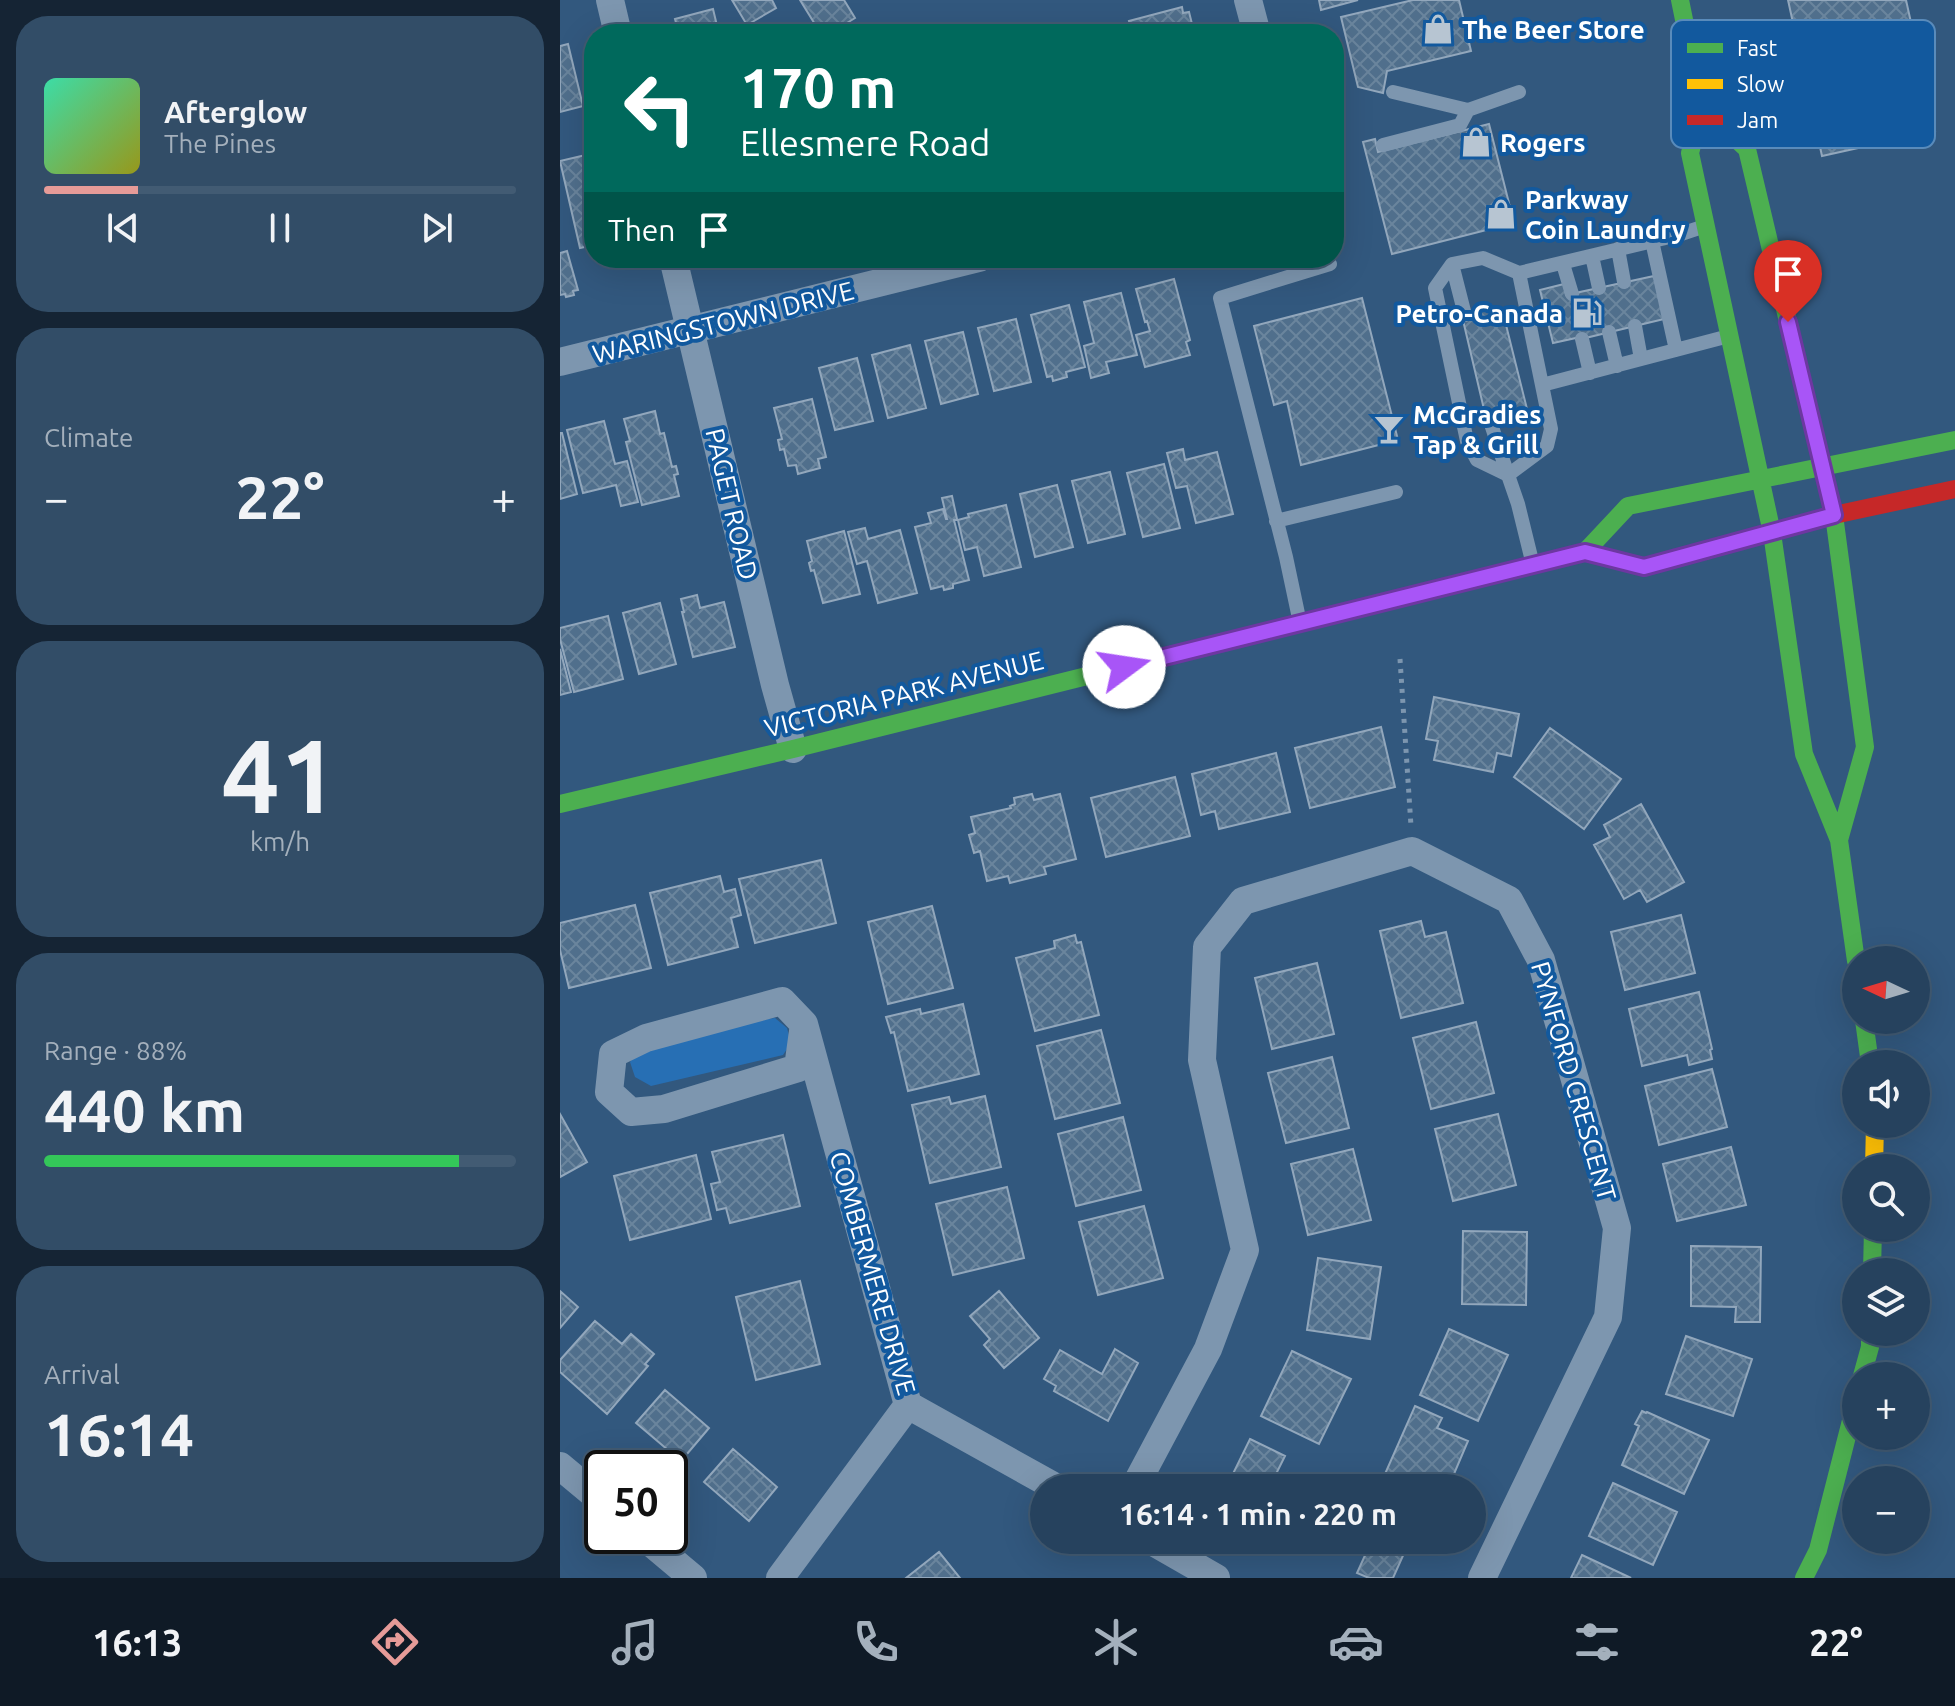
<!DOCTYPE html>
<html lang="en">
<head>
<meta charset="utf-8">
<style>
	:root { --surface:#26425e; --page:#324d67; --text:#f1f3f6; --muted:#a4b0bc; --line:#425b73; --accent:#e69b98 }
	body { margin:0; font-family:Ubuntu,sans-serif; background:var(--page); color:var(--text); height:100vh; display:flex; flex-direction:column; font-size:30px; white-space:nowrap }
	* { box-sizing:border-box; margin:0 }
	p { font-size:26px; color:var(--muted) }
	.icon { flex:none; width:44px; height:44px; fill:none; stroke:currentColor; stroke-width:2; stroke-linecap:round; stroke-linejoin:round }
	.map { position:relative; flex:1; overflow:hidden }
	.side { display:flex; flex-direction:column; gap:16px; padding:16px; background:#152434; width:560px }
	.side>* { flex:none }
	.banner { position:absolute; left:24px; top:24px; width:760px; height:244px; border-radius:32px; box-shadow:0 8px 32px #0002,0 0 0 2px var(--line); background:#00695c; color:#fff; overflow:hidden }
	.needle { width:52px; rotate:274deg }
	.controls { position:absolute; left:1282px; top:946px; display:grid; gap:16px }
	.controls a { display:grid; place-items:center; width:88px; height:88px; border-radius:50%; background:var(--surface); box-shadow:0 8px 32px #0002,0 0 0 2px var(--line); font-size:40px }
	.speed { position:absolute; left:24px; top:1450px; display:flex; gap:16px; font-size:40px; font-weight:700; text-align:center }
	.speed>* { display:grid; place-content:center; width:104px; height:104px; border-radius:50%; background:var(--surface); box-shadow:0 8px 32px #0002,0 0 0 2px var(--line); line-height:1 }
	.speed .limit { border:4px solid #111; border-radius:12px; background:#fff; color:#111 }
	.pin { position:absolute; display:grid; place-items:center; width:68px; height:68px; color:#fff; margin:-82px -34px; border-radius:50% 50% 50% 0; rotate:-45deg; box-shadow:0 0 8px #0007 }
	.pin .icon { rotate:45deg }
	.me { position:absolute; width:88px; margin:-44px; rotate:76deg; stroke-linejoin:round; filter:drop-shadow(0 0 6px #0008) }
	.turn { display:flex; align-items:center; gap:28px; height:168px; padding:0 24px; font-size:36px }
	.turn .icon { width:104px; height:104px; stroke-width:2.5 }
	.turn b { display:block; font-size:56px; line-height:68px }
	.then { display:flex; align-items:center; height:76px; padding:0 24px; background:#0003; gap:16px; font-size:30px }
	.big { font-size:60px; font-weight:700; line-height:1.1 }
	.side .widget { flex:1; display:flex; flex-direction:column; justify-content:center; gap:12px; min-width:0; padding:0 28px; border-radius:32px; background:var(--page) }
	.side .dial { align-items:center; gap:0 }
	.dial b { font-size:104px; line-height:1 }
	.song { display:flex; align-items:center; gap:24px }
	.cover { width:96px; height:96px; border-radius:12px; background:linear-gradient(135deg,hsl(160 70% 55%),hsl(60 70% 35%)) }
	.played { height:8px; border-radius:4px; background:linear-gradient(90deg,var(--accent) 20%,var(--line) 20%) }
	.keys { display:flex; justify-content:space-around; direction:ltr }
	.heat { display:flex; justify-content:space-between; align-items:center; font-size:44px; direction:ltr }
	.charge { height:12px; border-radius:6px; background:linear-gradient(90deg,#34c759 88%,var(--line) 0) }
	.trip { position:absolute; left:470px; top:1474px; width:456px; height:80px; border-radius:40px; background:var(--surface); box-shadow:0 8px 32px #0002,0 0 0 2px var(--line); font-weight:700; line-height:80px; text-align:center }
	.menu { display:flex; height:128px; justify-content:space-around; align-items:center; background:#0f1a26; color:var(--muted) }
	.menu .icon { width:56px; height:56px }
	.menu .on { color:var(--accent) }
	.menu b { font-size:36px; color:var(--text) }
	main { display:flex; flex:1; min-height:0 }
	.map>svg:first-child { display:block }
	.green { fill:#276fb4 }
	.building { fill:url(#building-cross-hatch); stroke:#92a7bc; stroke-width:2 }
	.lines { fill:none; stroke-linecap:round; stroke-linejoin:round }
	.path { stroke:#7d96af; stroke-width:5; stroke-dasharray:4 6; stroke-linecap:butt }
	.lane { stroke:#7d96af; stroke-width:14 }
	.street { stroke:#7d96af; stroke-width:28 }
	.fast { stroke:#4caf50; stroke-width:18 }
	.slow { stroke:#ffc107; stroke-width:18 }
	.jam { stroke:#c62828; stroke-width:18 }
	.route-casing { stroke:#6d37a1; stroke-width:20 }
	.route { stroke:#a855f7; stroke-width:14 }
	.labels { text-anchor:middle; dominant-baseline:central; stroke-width:8; stroke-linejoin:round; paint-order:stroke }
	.poi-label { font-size:26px; font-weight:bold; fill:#fff; stroke:#12599e; text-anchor:start }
	.street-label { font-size:26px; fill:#fff; stroke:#12599e }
	.key { fill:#12599e; stroke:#598bbb; stroke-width:2 }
	.key-label { font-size:22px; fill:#fff }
</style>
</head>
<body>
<main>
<section class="side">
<div class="widget">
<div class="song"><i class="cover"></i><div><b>Afterglow</b><p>The Pines</p></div></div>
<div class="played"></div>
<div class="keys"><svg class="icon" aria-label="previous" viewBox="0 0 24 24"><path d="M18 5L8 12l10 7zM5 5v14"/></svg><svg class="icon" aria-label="pause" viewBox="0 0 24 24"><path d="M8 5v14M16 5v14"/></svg><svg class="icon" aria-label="next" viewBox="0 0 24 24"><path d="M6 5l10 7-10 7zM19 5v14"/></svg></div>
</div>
<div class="widget"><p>Climate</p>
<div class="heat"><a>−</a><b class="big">22°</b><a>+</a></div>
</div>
<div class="widget dial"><b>41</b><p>km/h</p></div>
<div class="widget"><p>Range · 88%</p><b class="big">440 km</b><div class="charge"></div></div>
<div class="widget"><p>Arrival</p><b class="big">16:14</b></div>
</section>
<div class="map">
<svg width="1395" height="1578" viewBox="0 0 1395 1578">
	<defs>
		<pattern id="building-cross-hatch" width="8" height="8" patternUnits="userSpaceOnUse" patternTransform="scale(2)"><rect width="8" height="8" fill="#506f8c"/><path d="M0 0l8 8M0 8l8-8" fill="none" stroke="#6a859d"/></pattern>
	</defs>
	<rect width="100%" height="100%" fill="#32587e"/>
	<path class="green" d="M215,1018L227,1028L231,1043L223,1055L91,1086L75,1077L70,1062L79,1049L199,1020Z"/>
	<path class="building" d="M172,0H212L216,8L187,25Z
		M240,0H284L295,18L269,34H261Z
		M759,0H798L761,10Z
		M853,0H899L911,51L827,71L823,93L798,87L781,17Z
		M1228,0H1346L1375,131L1262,156Z
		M622,7L623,13L629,12L633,28L627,30L628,34H573L569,21Z
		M153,9L159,34H119L115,19Z
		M8,44L23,106L0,112V46Z
		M929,124L954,223L832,254L803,142L815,139L818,152Z
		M34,153V245L20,248L0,161Z
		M7,251L18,290L13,291L14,295L6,297L5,294L0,295V253Z
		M1094,276L1104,319L1017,340L1016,338L993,343L980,290L1004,284L1006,295Z
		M614,279L630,340L626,342L630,355L585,367L576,335L590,331L587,321L585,322L576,289Z
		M561,293L577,355L546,362L549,373L531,378L524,346L534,343L524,302Z
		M802,298L838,440L741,465L727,401L714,405L694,326Z
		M509,305L525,367L506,372L507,377L493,381L492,376L487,377L471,315Z
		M930,309L931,311L942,309L967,409L956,412V415L927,422L902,316Z
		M456,319L471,382L434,391L418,328Z
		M403,332L418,394L381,404L365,341Z
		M350,345L366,408L328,418L312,355Z
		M297,358L313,421L275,430L259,368Z
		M252,399L266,457L258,459L260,468L238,474L236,465L228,466L224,449L220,450L218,440L222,439L214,408Z
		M95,411L100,434L104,433L112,467L116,466L118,474L114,475L119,496L82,505L66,442L70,441L64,419Z
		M44,421L55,464L67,461L78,502L61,506L56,485L23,493L7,430Z
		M0,433H2L17,494L0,499Z
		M623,449L625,460L657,452L673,514L636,523L627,486L616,488L607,453Z
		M604,464L620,528L583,537L567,473Z
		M550,472L565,534L528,543L512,481Z
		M497,485L513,547L475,557L460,494Z
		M392,496L397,519L394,520L409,580L393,584V588L384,590L383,586L371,589L355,527L371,523L368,513L383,509L386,519H387L382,498Z
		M446,505L461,567L424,576L417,547L405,550L398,520L409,517L408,514Z
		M305,528L308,539L340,530L357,593L318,603L307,561L297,564L288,532Z
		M284,531L300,594L263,603L254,570L251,571L249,563L252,561L247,541Z
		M137,595L140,608L164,602L175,647L133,657L122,612H124L121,599Z
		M100,603L116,664L79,674L63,613Z
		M48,616L63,679L14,692L0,639V628Z
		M0,649L11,692L0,695Z
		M874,697L959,714L951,756L937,753L933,772L874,760L878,741L866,739Z
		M821,727L835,787L750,808L735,748Z
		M990,728L1061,779L1024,829L954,777Z
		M716,753L730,812L659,829L655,811L641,815L632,774Z
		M615,777L630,836L546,857L531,798Z
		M472,794L474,800L500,794L516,859L484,867L486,874L450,883L448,876L427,881L420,851L414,853L409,835L415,833L411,817L451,808L450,806L455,804L454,798Z
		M1081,804L1124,882L1087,902L1080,890L1064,899L1034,845L1050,837L1044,825Z
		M261,860L276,923L195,943L179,879Z
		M160,876L164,892L175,889L181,915L171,918L178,947L108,965L90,893Z
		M75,905L91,968L9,988L0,950V923Z
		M372,906L393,988L328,1004L308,922Z
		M1121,915L1135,973L1065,990L1051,932Z
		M861,921L865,937L886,932L903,1003L841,1018L820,931Z
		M515,935L517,943L521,942L539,1015L475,1031L456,958L495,948L494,941Z
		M757,963L774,1034L712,1049L695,978Z
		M1139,992L1152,1049L1150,1050L1152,1059L1129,1065L1127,1055L1082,1066L1069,1009Z
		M403,1004L419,1074L348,1091L334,1032L331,1033L326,1017L360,1009L361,1014Z
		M916,1022L934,1093L871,1109L853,1038Z
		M541,1030L560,1103L495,1119L477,1046Z
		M772,1057L789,1128L726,1143L708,1073Z
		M1152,1069L1167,1127L1099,1145L1085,1086Z
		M425,1096L441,1167L370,1183L352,1105L389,1097L391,1104Z
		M0,1114L27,1162L0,1177Z
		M938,1114L956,1185L893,1201L875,1129Z
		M563,1117L581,1190L516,1206L498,1134Z
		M223,1135L240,1206L170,1223L166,1208L157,1210L151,1184L160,1182L152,1152Z
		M1171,1147L1186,1205L1117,1221L1103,1164Z
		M793,1149L811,1220L748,1235L731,1164Z
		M136,1155L151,1219L70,1240L54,1176Z
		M447,1187L464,1258L393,1275L376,1204Z
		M584,1206L603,1278L538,1295L519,1222Z
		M903,1231L967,1232L966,1305L902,1304Z
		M1131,1246L1201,1247L1200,1322H1175L1176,1307L1131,1306Z
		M758,1258L821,1267L810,1339L747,1330Z
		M240,1281L260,1364L196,1380L176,1297Z
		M0,1291L18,1307L0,1328Z
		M439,1291L479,1338L444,1368L424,1345L430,1339L410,1316Z
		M35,1321L62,1344L71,1334L94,1354L85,1364L88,1366L47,1414L0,1372V1360Z
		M889,1329L948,1355L918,1421L860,1395Z
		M1126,1336L1192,1359L1173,1416L1106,1394Z
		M555,1349L578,1363L548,1421L494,1391L496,1386L484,1379L500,1350L542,1374Z
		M732,1351L791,1379L759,1444L701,1416Z
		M105,1390L149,1428L121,1461L76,1423Z
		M855,1406L882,1418L877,1428L908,1441L888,1488H833L821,1483Z
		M1082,1411L1086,1413L1087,1412L1149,1440L1124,1494L1062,1465L1079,1426L1075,1424Z
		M690,1439L725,1456L711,1484L719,1488H666Z
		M173,1449L217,1487L189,1521L144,1482Z
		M1053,1483L1117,1512L1093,1565L1029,1536Z
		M812,1540H850L833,1578H809L797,1573Z
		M379,1552L400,1578H346Z
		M1022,1555L1071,1578H1011Z"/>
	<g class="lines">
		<path class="path" d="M840,659L851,826"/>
		<path class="lane" d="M833,92L908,110L959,92
			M823,145L900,125L908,110
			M1092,241L1116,350
			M1058,249L1064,282
			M1032,256L1039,288
			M892,264L905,315
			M1003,264L1012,294
			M1075,326L1081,359
			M1049,332L1057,366
			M1022,339L1030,373
			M982,385L1169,336
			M930,421L948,475
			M948,475L917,460L907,441L875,288L892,264L923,258L959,273
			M716,521L836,492
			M973,565L958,504L948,475L987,446L991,429L959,273L1118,235L1145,226
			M740,623L726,557L660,298L770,264"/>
		<path class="street" d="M50,0L58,34
			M688,0L697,34
			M113,258L215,685L233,749
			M0,362L419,258
			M244,1024L238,1068L104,1109L71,1112L49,1092L53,1054L86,1038L222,1001L244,1024L348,1405L497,1488
			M0,1466L42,1501
			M574,1488L648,1349L685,1250L642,1060L647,947L683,901L852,851L949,900L981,960L1057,1228L1048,1317L922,1578
			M83,1536L133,1578
			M590,1540L656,1578
			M220,1578L348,1405"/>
		<path class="fast" d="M1120,0L1142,108L1130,153L1212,533L1244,754L1279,840L1296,961
			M1142,108L1187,149L1274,515L1305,747L1279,840
			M1025,552L1068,506L1395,440
			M0,804L233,749L833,600
			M1304,1020L1310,1064
			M1312,1272L1313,1228
			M1302,1376L1310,1347V1332
			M1244,1578L1258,1550L1296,1401"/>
		<path class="slow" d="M833,600L1025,552L1084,567L1151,549
			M1314,1168L1315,1124"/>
		<path class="jam" d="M1151,549L1274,515L1395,489"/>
	</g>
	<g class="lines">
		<g class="route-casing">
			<path id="route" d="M564,667L1025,552L1084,567L1274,515L1228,322"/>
		</g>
		<use href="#route" class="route"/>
	</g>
	<defs>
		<g id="shop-bare" transform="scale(2.4)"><path d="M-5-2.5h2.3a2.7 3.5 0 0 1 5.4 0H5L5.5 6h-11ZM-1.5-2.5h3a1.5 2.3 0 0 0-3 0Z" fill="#b7c5d2" stroke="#12599e" stroke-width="2.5" paint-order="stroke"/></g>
		<g id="fuel-bare" transform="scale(2.4)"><path d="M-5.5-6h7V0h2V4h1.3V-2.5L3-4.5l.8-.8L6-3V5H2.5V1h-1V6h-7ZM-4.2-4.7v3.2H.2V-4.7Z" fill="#b7c5d2" stroke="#12599e" stroke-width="2.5" paint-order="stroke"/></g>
		<g id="bar-bare" transform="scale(2.4)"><path d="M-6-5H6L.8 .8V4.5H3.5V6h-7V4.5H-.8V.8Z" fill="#b7c5d2" stroke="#12599e" stroke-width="2.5" paint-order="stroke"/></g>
	</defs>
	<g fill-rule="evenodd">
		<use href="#shop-bare" x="878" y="29"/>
		<use href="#shop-bare" x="916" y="142"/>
		<use href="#shop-bare" x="941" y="214"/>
		<use href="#fuel-bare" x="1027" y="313"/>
		<use href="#bar-bare" x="829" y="429"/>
	</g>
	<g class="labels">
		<g class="poi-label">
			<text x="902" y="29">The Beer Store</text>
			<text x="940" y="142">Rogers</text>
			<text x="965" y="199">Parkway<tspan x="965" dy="30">Coin Laundry</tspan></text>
			<text x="1003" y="313" text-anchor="end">Petro-Canada</text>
			<text x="853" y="414">McGradies<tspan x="853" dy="30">Tap &amp; Grill</tspan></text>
		</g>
		<g class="street-label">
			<text transform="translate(163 322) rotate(-14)">WARINGSTOWN DRIVE</text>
			<text transform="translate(172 504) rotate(77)">PAGET ROAD</text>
			<text transform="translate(344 694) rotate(-14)">VICTORIA PARK AVENUE</text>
			<text transform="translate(1014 1081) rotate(74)">PYNFORD CRESCENT</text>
			<text transform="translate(313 1273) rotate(74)">COMBERMERE DRIVE</text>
		</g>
	</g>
	<rect x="1111" y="20" width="264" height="128" rx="12" class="key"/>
	<rect x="1127" y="43" width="36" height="10" fill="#4caf50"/>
	<rect x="1127" y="79" width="36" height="10" fill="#ffc107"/>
	<rect x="1127" y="115" width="36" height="10" fill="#c62828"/>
	<g class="key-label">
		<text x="1177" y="56">Fast</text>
		<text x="1177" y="92">Slow</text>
		<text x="1177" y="128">Jam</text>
	</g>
</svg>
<div class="controls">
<a><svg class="needle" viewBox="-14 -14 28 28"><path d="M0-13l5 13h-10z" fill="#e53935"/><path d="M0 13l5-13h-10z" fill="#a4b0bc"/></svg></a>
<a><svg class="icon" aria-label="sound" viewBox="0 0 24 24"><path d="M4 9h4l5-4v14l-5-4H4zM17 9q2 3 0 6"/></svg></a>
<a><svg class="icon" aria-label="search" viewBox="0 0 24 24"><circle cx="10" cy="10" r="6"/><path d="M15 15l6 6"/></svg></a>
<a><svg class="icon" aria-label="layers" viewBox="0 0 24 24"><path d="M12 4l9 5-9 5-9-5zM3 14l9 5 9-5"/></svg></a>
<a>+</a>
<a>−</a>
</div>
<div class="speed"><div class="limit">50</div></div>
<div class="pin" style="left:1228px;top:322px;background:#d93025"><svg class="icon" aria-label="arrive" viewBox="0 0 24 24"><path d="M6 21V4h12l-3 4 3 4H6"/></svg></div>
<svg class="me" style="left:564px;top:667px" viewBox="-20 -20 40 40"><circle r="19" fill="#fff"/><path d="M0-13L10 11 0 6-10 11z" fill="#a855f7"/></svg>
<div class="trip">16:14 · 1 min · 220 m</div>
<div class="banner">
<div class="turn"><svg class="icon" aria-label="left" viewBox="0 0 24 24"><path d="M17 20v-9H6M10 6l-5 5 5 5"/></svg><div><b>170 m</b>Ellesmere Road</div></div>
<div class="then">Then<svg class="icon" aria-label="arrive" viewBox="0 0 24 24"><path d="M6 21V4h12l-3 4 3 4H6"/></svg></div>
</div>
</div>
</main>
<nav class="menu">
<b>16:13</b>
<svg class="icon on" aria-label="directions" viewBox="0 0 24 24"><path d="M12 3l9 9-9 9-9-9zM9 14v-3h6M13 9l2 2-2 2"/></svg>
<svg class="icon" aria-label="music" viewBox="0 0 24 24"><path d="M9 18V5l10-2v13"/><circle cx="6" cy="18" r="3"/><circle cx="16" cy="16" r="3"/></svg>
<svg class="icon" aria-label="phone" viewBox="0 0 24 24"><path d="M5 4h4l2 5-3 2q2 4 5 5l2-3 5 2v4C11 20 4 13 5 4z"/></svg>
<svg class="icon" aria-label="climate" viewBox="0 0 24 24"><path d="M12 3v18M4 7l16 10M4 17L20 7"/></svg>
<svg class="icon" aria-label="car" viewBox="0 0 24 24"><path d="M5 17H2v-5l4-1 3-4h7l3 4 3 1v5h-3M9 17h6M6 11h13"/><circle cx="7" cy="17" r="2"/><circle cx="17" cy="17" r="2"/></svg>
<svg class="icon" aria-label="filters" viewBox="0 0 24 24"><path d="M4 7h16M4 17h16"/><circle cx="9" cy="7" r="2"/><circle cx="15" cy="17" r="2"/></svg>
<b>22°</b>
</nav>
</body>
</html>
